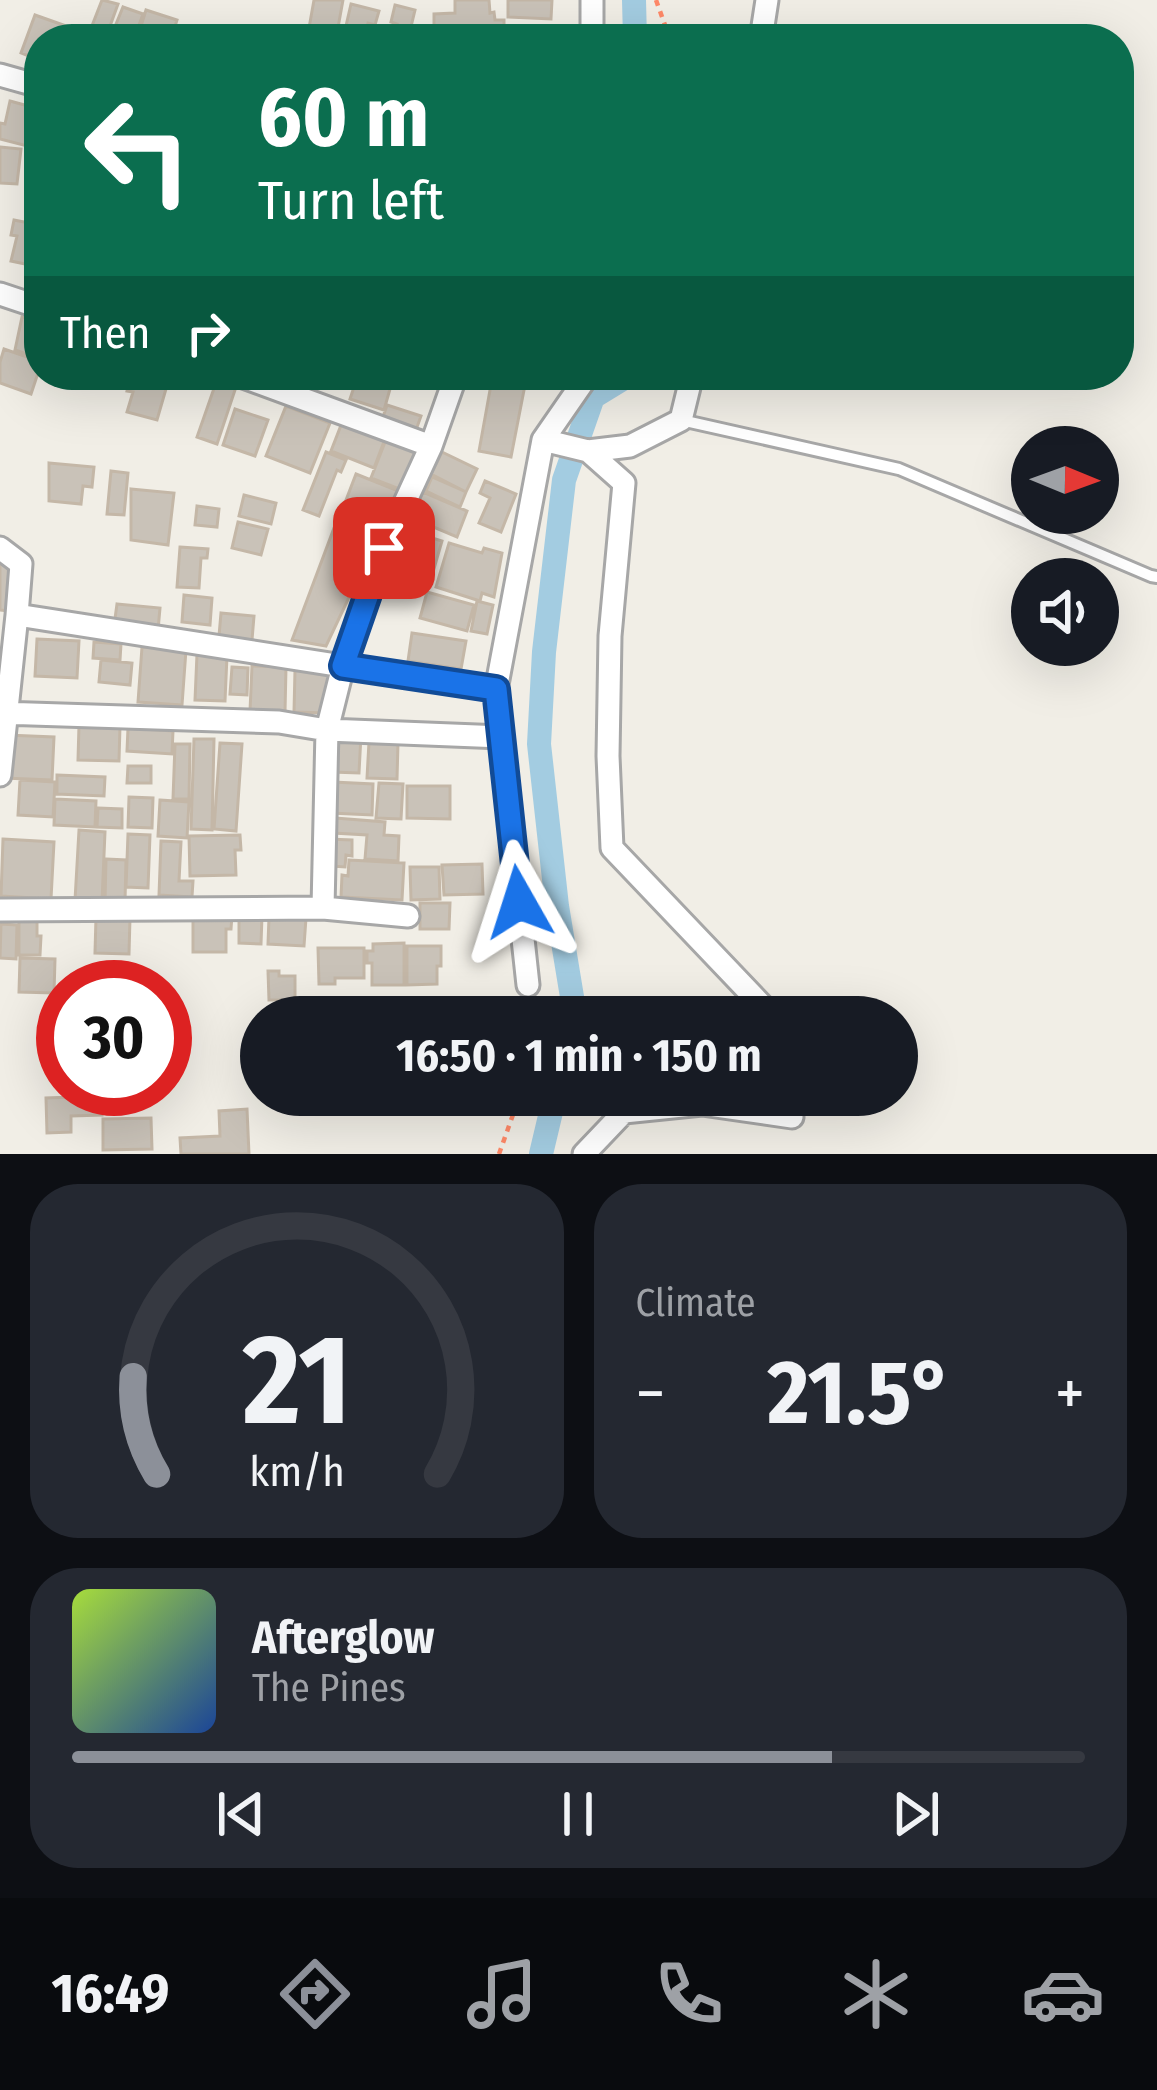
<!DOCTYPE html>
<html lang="en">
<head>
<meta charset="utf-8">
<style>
	:root { --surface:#171b24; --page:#242831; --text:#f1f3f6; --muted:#9ea1a6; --line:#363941; --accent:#8c9099 }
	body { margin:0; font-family:"Fira Sans Condensed",sans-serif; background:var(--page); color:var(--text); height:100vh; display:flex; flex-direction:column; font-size:45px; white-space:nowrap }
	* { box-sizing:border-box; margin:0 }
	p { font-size:39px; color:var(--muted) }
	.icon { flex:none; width:66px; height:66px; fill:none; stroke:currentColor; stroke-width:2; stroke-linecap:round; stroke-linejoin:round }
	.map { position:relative; height:1154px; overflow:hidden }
	.panel { display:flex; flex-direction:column; gap:30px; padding:30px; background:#0d0f14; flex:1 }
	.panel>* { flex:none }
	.hud { position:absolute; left:24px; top:24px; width:1110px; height:366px; border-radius:48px; box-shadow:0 12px 48px #0002; background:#0b6e4f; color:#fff; overflow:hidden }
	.needle { width:78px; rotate:91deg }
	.fabs { position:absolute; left:1011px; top:426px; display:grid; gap:24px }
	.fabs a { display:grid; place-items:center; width:108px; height:108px; border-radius:50%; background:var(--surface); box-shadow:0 12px 48px #0002; font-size:60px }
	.speed { position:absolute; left:36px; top:960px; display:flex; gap:24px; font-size:60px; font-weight:700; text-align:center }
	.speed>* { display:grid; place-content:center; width:156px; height:156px; border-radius:50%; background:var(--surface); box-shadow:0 12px 48px #0002; line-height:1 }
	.speed .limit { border:18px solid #d22; background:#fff; color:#111 }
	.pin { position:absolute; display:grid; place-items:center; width:102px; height:102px; color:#fff; margin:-51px; border-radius:24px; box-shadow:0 6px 18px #0006 }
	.me { position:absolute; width:132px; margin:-66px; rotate:354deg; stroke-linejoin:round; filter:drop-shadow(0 0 9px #0008) }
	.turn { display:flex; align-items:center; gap:42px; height:252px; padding:0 36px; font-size:54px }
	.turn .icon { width:156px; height:156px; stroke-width:2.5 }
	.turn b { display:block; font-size:84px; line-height:102px }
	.then { display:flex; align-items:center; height:114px; padding:0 36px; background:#0003; gap:24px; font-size:45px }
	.big { font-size:90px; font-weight:700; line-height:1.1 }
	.panel .tile { flex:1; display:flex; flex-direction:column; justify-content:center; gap:18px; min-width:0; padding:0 42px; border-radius:48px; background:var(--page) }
	.panel .dial { align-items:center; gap:0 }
	.dial svg { height:312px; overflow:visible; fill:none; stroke:var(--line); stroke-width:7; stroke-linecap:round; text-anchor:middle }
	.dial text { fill:var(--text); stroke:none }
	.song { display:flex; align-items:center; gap:36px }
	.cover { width:144px; height:144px; border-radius:18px; background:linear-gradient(135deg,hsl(80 70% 55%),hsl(220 70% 35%)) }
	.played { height:12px; border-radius:6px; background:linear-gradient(90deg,var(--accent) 75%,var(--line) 75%) }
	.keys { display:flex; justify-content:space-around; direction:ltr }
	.heat { display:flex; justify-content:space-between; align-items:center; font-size:66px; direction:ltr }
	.panel .tiles { flex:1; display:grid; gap:30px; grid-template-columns:1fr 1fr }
	.tile:last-child { grid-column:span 2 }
	.trip { position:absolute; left:240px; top:996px; width:678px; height:120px; border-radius:60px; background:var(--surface); box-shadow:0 12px 48px #0002; font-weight:700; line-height:120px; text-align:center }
	.dock { display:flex; height:192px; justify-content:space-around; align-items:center; background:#090b0e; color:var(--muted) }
	.dock .icon { width:84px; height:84px }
	.dock .selected { color:var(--accent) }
	.dock b { font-size:54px; color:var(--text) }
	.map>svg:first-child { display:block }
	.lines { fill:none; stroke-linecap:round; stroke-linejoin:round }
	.canal { stroke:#a3cce1; stroke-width:24 }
	.building { fill:#c9c2b8; stroke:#c4b7a7; stroke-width:3 }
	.lane-casing { stroke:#a7a7a7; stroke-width:16 }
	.street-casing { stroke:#a7a7a7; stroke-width:27 }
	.path { stroke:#ff8968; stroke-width:4.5; stroke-dasharray:6 6; stroke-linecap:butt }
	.lane { stroke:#fff; stroke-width:10 }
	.street { stroke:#fff; stroke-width:21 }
	.route-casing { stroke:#114b97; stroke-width:30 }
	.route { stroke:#1a73e8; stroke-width:21 }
</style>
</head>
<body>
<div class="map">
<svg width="1157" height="1154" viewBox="0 0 1157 1154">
	<rect width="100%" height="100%" fill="#f1eee6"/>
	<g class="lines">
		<path class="canal" d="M634,0L635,39
			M572,1017L574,1009L557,906L539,744L544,652L564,480L593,397L629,375
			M541,1154L555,1095"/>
	</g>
	<path class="building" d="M102,0L118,4L106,37L90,31Z
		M314,0H343L337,33L309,28Z
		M455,0H489L490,13L494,12L495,20H504V39H434V14L455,13Z
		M508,0H552L551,19L508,17Z
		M351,4L379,11L375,25L368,23L364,39H343Z
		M395,5L415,10L408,39H393L397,24L391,22Z
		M123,7L143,14L134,39H110Z
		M146,10L177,20L171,39H137Z
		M35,15L66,26L61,39H39V60L21,53Z
		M524,27L560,28V39H523Z
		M10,101L39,109V132L35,148L0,139V123L5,124Z
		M0,147L21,149L17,184L0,183Z
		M14,220L39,225V267L11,261L17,236L11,235Z
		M22,317L39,322V346L36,357L15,350Z
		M4,349L39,361V370L31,394L0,383V362Z
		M131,375H143L168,382L157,420L127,412L133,392L127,391Z
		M358,375H394L384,410L350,399Z
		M218,377L237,384L217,444L197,437Z
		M492,379L525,385L511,457L479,451Z
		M387,405L421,416L416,430L382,420Z
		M286,406L330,423L310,473L266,456Z
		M235,409L268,420L255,456L223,445Z
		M345,415L388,431L374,468L331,451Z
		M389,432L425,446L407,492L371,478Z
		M326,452L346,460L341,472L337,470L319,516L303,510Z
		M442,452L477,469L466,492L431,474Z
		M49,463L94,467L92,487L83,486L81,504L49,501Z
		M111,471L128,473L124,515L107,514Z
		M356,474L401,492L388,526L343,508Z
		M432,477L466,492L460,507L426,491Z
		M485,481L516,494L501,532L479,523L490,498L480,493Z
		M131,489L174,493L168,545L131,540Z
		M423,492L467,511L457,537L412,518Z
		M244,495L276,503L271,524L239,516Z
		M197,506L219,509L217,527L195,525Z
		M337,520L378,536L326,646L292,640Z
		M238,522L268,529L261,555L232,548Z
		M403,529L442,541L433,572L394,560Z
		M449,543L482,553L484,548L502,553L494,597L482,593L480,601L436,587Z
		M180,547L208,549L207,558H201L199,588L177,587Z
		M0,561L13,562L9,611L0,610Z
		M427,592L474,605L467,631L420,618Z
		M184,595L212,598L210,625L182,622Z
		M477,601L493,605L487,634L471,631Z
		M117,604L160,608L158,630L114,626Z
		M221,613L254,616L252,640L219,636Z
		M412,633L466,641L461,669L408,661Z
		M37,639L79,641L77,678L35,676Z
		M94,642L121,644L120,660L93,658Z
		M142,647L186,650L182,705L138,702Z
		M197,654L227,656L225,701L195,700Z
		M101,660L132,663L130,685L99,682Z
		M252,666L286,667L285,712L250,711Z
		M232,667L248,668L247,695L230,694Z
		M295,670L330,671L328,713L294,712Z
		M79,725L120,726L119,761L78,760Z
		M128,728L173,731L172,754L127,751Z
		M334,734L361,735L359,773L332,772Z
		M6,735L54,737L52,780L4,778Z
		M194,739H214L212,830L191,829Z
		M369,742L398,743L397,779L367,778Z
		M220,743L242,744L236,831L214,829Z
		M175,744H190L189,799H173Z
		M128,766H151V783H127Z
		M57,775L105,777L104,796L57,794Z
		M20,780L55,782L53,817L18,815Z
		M333,782L373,784L372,815L331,813Z
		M379,783L403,784L401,819L376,818Z
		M407,786H450V819L407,818Z
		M129,797L153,798L152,828L128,827Z
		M55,799L96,801L95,827L54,825Z
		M160,800L189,802L187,838L158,836Z
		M98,808L122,809V828L97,827Z
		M335,818L385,822L384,835L399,836L398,861L365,859L367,835L334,833Z
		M79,830L105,832L102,901L75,900Z
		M128,834L150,835L148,888L126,887Z
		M240,835L241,850H235L236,875L190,876L189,836Z
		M3,839L54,842L51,899L1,896Z
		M327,839L352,840V856L346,855L345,867L332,866Z
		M161,841L181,842L179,881H193L192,897L159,895Z
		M106,859L126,860L125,902L105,901Z
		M349,860L404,863L402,900L341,897L342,875L348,876Z
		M482,864L483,894L444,895L442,865Z
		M410,867H439L440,899L411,900Z
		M420,903H450L449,929H420Z
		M193,915H232L231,929H226V952H193Z
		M239,915L262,916L261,944L239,943Z
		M96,917L130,918L129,954L95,953Z
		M269,917L306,918L304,946L268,944Z
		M19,920H37V936H41L40,955H19Z
		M1,924L17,925L16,959L0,958Z
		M404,943V985H372V963H367V951H373V944Z
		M407,946H441V966H437V984L407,985Z
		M318,948H364V978H335V984H319Z
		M20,958L55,959L54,993L19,992Z
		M268,971H279V976H295V1000H269Z
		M101,1096L102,1115L71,1116V1132L47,1133L46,1098Z
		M247,1109L249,1154H181L180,1138L220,1136L219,1111Z
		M151,1118L152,1149L103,1150V1119Z"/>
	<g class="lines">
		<g class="lane-casing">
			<path id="lane" d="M681,420L899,469L1151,576L1157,577"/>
		</g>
		<g class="street-casing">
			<path id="street" d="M592,39V0
				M761,39L767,0
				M0,75L39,86
				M0,294L39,307
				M238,375L431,446
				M543,440L588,451L630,446L681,420L692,375
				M588,451L624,483L610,636L608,756L612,848L773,1017
				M0,548L21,564L17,615L496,690
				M0,713L279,722L327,730L502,737
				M0,775L17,615
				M323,908L327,730L343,666L384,548L431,446L456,375
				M0,910L323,908L408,916
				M528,985L496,690L543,440L588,375
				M584,1154L624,1112L702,1104L792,1117L791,1095"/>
		</g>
		<path class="path" d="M656,0L670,39
			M526,1017L527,1003
			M499,1154L520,1095"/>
		<use href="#lane" class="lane"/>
		<use href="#street" class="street"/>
	</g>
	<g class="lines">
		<g class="route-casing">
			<path id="route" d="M384,548L343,666L496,689L519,902"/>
		</g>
		<use href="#route" class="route"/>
	</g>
</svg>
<div class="fabs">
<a><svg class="needle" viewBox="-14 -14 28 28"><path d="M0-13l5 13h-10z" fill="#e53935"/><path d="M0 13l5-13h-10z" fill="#9ea1a6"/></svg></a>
<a><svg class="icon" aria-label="sound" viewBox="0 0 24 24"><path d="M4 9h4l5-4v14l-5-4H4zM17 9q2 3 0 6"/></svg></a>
</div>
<div class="speed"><div class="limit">30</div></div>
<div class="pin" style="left:384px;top:548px;background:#d93025"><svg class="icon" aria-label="arrive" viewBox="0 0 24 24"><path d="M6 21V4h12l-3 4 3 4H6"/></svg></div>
<svg class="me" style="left:519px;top:902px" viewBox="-20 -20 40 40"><path d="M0-17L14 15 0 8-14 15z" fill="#1a73e8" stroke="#fff" stroke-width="4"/></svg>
<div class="trip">16:50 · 1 min · 150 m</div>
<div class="hud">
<div class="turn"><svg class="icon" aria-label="left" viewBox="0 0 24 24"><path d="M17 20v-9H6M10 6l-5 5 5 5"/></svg><div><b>60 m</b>Turn left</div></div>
<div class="then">Then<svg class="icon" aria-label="right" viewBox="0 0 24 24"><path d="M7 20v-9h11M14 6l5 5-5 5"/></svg></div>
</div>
</div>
<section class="panel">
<div class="tiles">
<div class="tile dial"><svg viewBox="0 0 100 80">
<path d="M14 69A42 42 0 1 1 86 69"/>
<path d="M14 69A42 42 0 0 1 8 44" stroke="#8c9099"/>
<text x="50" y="56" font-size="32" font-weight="700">21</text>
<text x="50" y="72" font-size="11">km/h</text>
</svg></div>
<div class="tile"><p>Climate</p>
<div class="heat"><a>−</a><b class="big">21.5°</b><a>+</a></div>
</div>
<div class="tile">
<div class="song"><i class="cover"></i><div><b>Afterglow</b><p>The Pines</p></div></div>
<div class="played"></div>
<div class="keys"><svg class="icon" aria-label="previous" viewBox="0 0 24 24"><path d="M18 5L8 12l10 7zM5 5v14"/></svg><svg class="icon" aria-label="pause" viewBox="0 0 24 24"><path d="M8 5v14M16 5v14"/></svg><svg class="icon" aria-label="next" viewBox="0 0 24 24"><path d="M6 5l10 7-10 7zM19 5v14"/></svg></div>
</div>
</div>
</section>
<nav class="dock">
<b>16:49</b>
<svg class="icon selected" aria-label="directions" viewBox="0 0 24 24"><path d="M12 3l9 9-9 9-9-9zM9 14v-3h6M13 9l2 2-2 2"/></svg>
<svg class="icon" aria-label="music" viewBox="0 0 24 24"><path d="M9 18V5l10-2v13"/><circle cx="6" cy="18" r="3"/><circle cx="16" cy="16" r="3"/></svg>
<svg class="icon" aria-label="phone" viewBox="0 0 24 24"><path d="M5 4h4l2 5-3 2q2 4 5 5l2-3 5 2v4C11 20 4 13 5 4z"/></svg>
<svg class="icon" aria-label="climate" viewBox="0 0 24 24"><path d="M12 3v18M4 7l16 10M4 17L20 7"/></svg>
<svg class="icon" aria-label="car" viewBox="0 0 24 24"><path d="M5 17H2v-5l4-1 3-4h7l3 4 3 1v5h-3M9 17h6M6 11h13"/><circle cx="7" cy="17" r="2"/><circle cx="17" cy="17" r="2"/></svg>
</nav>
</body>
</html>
